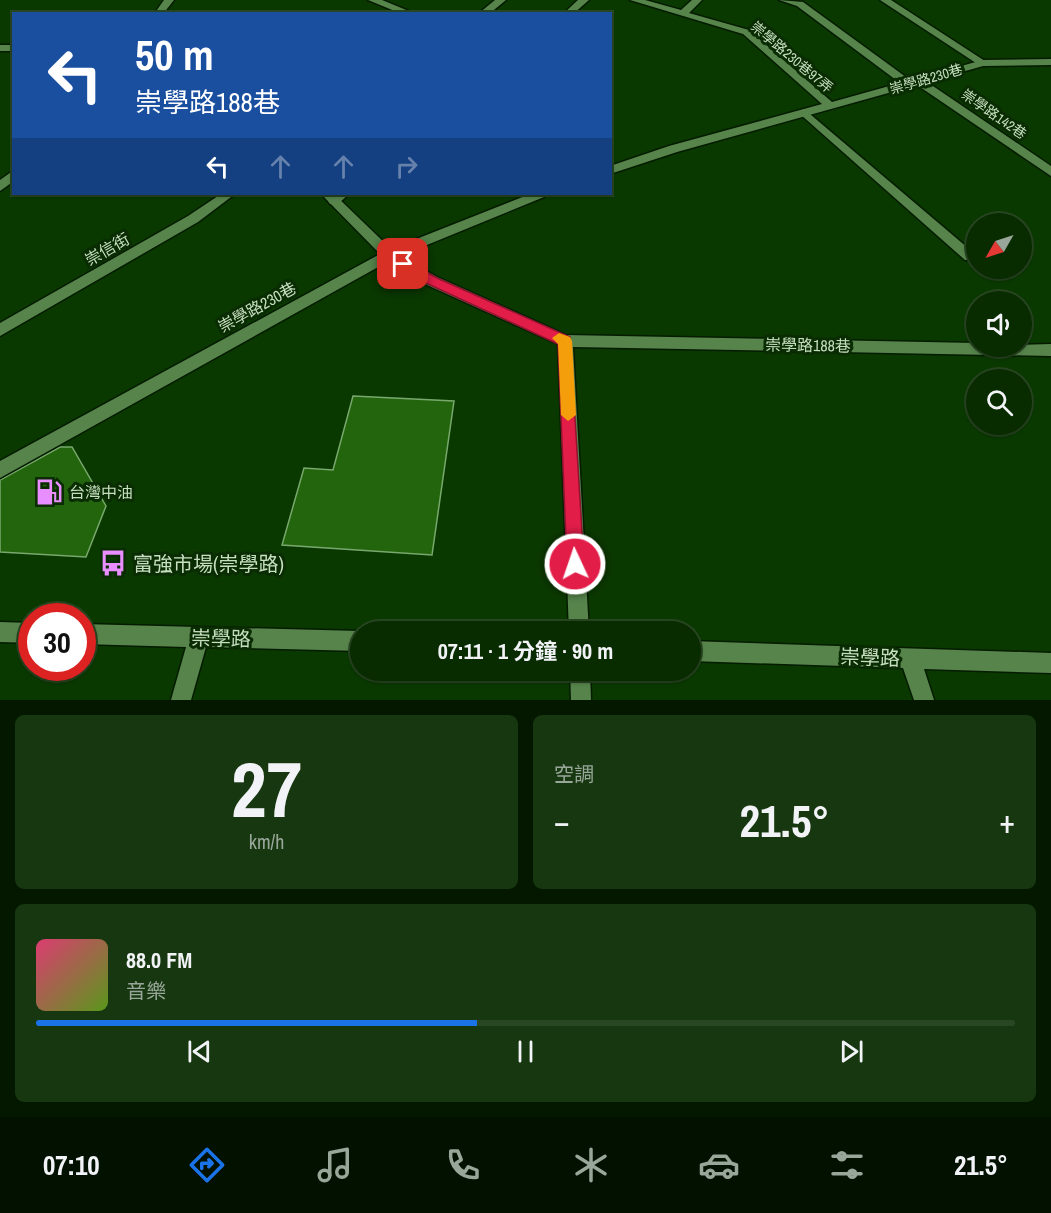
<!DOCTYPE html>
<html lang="zh-TW">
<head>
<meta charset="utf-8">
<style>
	:root { --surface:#082b00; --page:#16370f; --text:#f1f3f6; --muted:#98a799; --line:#294722; --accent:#1a73e8 }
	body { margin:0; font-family:"Archivo Narrow","Noto Sans TC",sans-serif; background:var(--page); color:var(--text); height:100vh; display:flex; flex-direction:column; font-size:22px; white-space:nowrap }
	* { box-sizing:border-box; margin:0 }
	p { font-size:20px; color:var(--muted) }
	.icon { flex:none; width:33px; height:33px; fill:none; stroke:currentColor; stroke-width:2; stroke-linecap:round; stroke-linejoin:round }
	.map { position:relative; height:700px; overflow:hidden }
	.details { display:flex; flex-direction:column; gap:15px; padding:15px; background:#041800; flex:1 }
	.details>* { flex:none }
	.guide { position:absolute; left:12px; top:12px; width:600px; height:183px; border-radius:0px; box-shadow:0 2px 4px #0004,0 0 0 2px var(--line); background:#1a4fa0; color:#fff; overflow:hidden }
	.needle { width:39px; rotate:231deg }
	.controls { position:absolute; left:966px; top:213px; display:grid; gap:12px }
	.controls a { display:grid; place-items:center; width:66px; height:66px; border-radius:50%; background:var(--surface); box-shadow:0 2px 4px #0004,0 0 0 2px var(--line); font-size:30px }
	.speed { position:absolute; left:18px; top:603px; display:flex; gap:12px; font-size:30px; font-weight:700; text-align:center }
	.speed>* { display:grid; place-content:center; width:78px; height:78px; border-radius:50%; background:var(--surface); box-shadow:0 2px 4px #0004,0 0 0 2px var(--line); line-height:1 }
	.speed .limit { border:9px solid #d22; background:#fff; color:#111 }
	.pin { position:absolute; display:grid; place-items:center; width:51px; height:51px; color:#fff; margin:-26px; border-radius:12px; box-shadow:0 3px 9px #0006 }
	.me { position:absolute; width:66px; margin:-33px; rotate:357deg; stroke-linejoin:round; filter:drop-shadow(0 0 4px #0008) }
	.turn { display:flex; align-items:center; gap:21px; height:126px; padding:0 24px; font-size:27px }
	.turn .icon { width:78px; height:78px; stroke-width:2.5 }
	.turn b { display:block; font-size:42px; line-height:51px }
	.lanes { display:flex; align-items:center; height:57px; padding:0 24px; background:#0003; justify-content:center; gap:30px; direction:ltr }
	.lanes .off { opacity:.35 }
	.big { font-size:45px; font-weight:700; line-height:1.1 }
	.details .card { flex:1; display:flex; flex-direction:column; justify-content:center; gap:9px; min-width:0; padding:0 21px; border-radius:9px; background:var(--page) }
	.details .dial { align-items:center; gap:0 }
	.dial b { font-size:78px; line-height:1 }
	.song { display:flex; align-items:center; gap:18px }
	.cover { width:72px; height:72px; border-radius:9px; background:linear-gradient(135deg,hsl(340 70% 55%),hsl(90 70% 35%)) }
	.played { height:6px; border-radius:3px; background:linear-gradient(90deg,var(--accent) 45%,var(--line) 45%) }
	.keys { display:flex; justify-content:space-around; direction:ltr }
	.heat { display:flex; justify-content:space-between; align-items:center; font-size:33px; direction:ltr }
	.details .tiles { flex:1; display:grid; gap:15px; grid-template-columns:1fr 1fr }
	.card:last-child { grid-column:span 2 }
	.trip { position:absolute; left:350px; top:621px; width:351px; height:60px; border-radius:30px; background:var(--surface); box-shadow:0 2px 4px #0004,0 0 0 2px var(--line); font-weight:700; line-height:60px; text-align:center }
	.menu { display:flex; height:96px; justify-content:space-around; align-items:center; background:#031100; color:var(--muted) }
	.menu .icon { width:42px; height:42px }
	.menu .on { color:var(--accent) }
	.menu b { font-size:27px; color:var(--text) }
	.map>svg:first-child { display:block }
	.building { fill:#23650d; stroke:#78a86d; stroke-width:1.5 }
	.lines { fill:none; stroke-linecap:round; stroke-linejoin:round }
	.lane-casing { stroke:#051c01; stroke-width:3 }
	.street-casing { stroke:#051c01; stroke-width:3 }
	.lane { fill:#56844b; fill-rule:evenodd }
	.street { fill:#56844b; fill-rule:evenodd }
	.route { fill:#e11d48; stroke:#92132f; stroke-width:1.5 }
	.slow { fill:#f59e0b }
	.labels { text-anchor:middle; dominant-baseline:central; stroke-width:6; stroke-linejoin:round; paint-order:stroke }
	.far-street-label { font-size:14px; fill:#c6dfc0; stroke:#0a2c02 }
	.street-label { font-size:16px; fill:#c6dfc0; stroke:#0a2c02 }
	.poi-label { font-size:16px; fill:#c6dfc0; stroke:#0a2c02; text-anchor:start }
	.near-poi-label { font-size:20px; fill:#c6dfc0; stroke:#0a2c02; text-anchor:start }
	.near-street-label { font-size:20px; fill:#c6dfc0; stroke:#0a2c02 }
</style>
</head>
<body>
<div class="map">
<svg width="1051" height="700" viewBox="0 0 1051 700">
	<rect width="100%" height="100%" fill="#0a3900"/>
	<path class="building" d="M353,396L454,401L432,555L282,545L304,468L333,470Z
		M60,447H72L106,506L86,557L0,552V480Z"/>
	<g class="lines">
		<g class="lane-casing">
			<path id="lane" d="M368,0H382L416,14H402Z
				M578,0H589L573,14H563Z
				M880,0H891L988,63L979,65Z
				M804,109L975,254V260H965L800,114L799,112Z
				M336,194H349L338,204H330L328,201Z"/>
		</g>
		<g class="street-casing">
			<path id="street" d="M164,0H174L163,14H154Z
				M495,0H506L489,14H478Z
				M630,0H645L681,10L692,0H702L689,13L749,30L832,102L900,83L797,6L779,0L803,2L910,80L983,60L1051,59V65L983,66L927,82L1051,166V176L917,85L677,152L610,174V166L669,146L822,104L743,34Z
				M0,45H14V51H0Z
				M14,170V181L0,191V180Z
				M221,194H235L198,222L0,336V323L188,216Z
				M321,194H334L391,249L530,194H546L544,197L400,256L437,277L566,335L976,343V346L1051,344V356L573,347L589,632H569L558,344L427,285L389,261L0,478V461L380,254Z
				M0,622L32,623V643L0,642Z
				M82,624L360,631V651L206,647L191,700H171L186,647L82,644Z
				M690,641L1051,653V673L924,669L934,700H914L903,668L690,661Z
				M570,670H590L591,700H571Z"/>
		</g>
		<use href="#lane" class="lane"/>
		<use href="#street" class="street"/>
	</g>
	<path class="route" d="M403,259L437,278L570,337L584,564L581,570L575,573L569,570L567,564L558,344L428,284L399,267V261Z"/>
	<path class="slow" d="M559,333L570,337L572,341L576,415L568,421L561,415L558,344L552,338Z"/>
	<defs>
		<g id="fuel-bare" transform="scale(2.07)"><path d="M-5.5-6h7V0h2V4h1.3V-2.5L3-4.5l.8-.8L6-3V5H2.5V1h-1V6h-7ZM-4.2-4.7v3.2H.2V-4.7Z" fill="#e98efe" stroke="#0a2c02" stroke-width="2.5" paint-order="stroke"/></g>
		<g id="bus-bare" transform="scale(2.07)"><path d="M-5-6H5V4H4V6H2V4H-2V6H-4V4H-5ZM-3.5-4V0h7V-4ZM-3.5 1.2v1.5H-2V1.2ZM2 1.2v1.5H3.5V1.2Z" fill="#e98efe" stroke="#0a2c02" stroke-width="2.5" paint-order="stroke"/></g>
	</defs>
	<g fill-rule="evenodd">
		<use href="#fuel-bare" x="49" y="492"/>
		<use href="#bus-bare" x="113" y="563"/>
	</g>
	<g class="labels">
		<g class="far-street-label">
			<text transform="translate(792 57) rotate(40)">崇學路230巷97弄</text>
			<text transform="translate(926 79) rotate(-16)">崇學路230巷</text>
			<text transform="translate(994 114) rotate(35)">崇學路142巷</text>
		</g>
		<g class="street-label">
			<text transform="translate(107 249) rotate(-30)">崇信街</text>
			<text transform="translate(257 307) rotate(-29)">崇學路230巷</text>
			<text transform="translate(808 345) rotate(1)">崇學路188巷</text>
		</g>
		<g class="poi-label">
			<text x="69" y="492">台灣中油</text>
		</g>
		<g class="near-poi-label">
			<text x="133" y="563">富強市場(崇學路)</text>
		</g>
		<g class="near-street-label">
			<text transform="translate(221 638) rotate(1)">崇學路</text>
			<text transform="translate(870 657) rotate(2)">崇學路</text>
		</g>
	</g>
</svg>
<div class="controls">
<a><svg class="needle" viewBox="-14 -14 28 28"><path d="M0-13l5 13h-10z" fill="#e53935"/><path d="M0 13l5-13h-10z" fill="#98a799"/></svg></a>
<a><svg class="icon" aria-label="sound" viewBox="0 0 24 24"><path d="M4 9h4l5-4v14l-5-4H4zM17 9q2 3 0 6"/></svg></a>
<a><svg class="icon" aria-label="search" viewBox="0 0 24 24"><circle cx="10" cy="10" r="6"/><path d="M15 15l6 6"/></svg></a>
</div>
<div class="speed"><div class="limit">30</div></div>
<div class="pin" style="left:403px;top:264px;background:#d93025"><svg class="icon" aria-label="arrive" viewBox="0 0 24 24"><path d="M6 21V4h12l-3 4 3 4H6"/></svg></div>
<svg class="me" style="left:575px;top:564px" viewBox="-20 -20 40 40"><circle r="17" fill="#e11d48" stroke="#fff" stroke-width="3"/><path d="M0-11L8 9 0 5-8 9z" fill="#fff"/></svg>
<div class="trip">07:11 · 1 分鐘 · 90 m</div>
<div class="guide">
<div class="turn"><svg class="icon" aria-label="left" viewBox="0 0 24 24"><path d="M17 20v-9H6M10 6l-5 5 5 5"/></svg><div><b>50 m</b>崇學路188巷</div></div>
<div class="lanes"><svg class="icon" aria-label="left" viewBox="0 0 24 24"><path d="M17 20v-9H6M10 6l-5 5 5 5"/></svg><svg class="icon off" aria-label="ahead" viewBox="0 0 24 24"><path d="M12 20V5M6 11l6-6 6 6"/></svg><svg class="icon off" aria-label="ahead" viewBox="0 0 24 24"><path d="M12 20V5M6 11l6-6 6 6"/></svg><svg class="icon off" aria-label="right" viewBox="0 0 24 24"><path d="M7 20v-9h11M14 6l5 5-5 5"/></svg></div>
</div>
</div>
<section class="details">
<div class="tiles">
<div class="card dial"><b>27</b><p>km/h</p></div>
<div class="card"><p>空調</p>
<div class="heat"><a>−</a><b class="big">21.5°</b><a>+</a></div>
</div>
<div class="card">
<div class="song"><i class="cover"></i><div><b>88.0 FM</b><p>音樂</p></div></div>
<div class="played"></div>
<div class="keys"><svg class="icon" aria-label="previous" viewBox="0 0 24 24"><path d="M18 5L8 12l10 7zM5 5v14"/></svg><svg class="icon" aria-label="pause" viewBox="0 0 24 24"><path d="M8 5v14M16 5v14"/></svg><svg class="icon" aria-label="next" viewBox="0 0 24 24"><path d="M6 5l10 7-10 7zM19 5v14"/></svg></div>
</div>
</div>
</section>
<nav class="menu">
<b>07:10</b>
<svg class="icon on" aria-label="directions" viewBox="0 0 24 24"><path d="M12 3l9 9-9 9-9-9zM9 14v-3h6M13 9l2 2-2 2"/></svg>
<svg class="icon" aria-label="music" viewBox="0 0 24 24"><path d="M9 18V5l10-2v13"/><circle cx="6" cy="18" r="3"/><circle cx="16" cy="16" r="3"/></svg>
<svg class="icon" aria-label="phone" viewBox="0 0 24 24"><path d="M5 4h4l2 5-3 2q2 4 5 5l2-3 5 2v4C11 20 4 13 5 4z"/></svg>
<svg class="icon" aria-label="climate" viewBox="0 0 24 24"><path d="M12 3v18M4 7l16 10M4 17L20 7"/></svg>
<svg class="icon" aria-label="car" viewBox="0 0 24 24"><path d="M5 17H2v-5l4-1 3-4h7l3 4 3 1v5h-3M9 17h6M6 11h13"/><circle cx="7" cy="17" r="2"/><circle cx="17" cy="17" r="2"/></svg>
<svg class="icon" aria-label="filters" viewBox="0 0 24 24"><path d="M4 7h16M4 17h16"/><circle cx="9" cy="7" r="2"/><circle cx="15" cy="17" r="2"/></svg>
<b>21.5°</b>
</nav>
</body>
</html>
